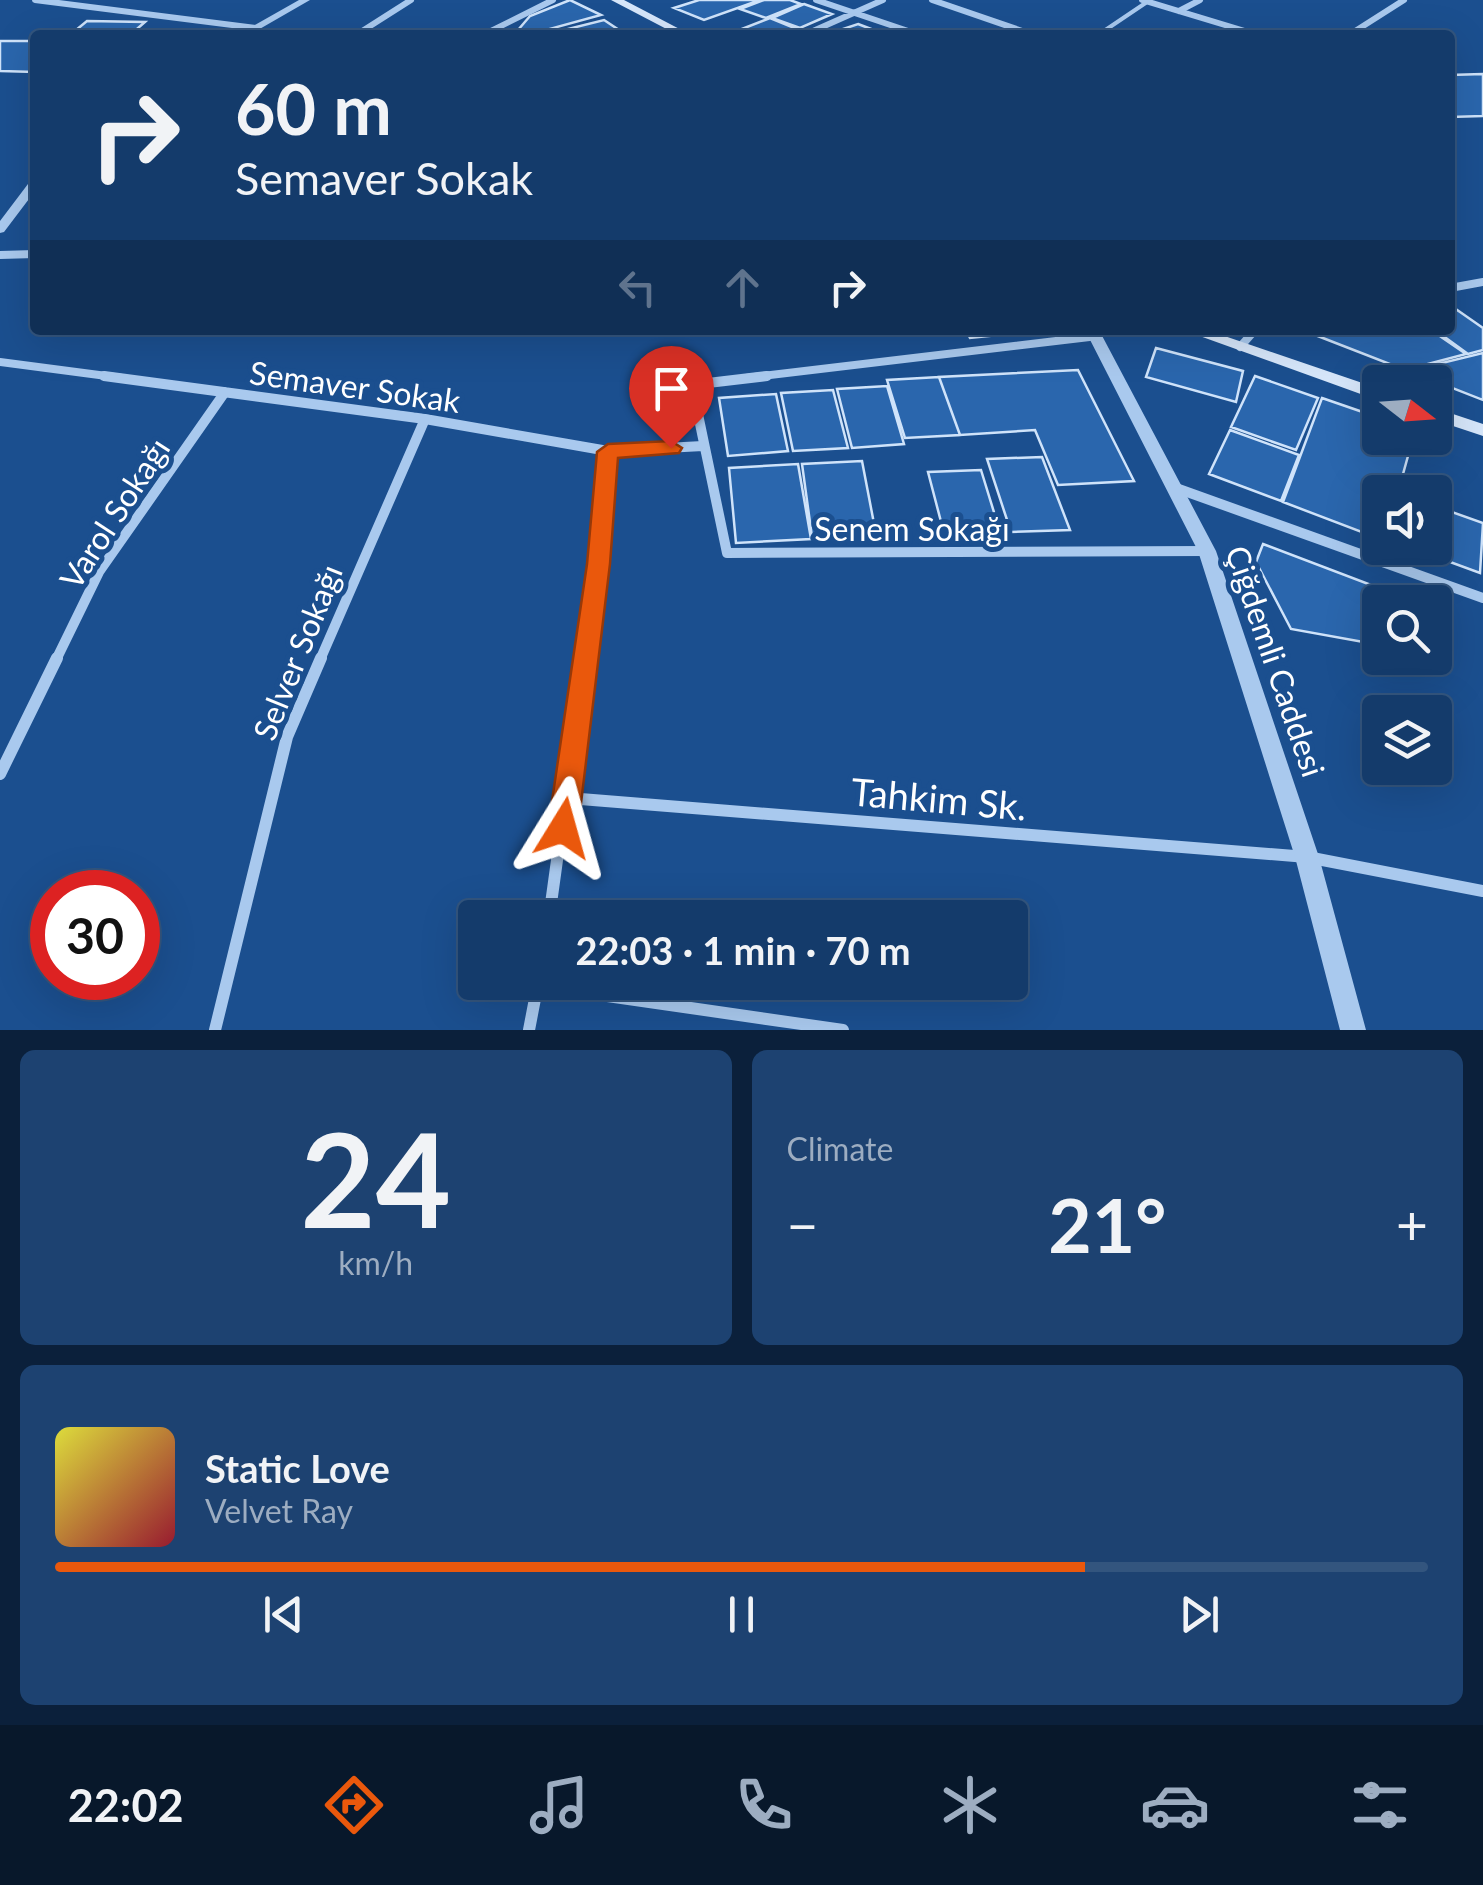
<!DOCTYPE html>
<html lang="en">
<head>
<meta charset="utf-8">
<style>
	:root { --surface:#143b6b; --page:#1d4271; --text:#f1f3f6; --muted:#9dadc1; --line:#33557e; --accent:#ea580c }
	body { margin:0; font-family:Lato,sans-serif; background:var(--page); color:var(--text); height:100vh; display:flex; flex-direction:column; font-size:38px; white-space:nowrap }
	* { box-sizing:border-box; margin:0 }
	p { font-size:32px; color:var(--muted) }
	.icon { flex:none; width:55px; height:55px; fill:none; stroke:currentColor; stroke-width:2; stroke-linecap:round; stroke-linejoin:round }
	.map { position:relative; height:1030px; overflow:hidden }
	.sheet { display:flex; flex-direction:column; gap:20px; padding:20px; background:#0b203b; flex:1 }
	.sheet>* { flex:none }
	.guide { position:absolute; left:30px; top:30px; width:1425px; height:305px; border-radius:10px; box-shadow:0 10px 40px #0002,0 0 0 2px var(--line); background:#143b6b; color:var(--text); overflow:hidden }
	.needle { width:65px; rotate:107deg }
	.tools { position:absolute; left:1362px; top:365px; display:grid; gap:20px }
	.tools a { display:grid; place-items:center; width:90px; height:90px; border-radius:10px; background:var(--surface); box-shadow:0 10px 40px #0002,0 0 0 2px var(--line); font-size:50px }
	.speed { position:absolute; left:30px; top:870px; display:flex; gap:20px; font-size:50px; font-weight:700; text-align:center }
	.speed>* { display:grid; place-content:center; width:130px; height:130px; border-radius:50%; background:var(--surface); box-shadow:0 10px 40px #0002,0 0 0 2px var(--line); line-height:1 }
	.speed .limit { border:15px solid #d22; background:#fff; color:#111 }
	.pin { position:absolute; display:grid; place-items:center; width:85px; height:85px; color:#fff; margin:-102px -42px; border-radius:50% 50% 50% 0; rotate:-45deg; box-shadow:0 0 10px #0007 }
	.pin .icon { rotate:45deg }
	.me { position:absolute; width:110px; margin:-55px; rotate:8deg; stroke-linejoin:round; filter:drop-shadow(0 0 8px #0008) }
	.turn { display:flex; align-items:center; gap:35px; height:210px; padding:0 40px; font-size:45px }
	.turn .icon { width:130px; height:130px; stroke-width:2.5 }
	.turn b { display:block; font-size:70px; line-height:85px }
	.lanes { display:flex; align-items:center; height:95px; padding:0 40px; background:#0003; justify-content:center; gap:50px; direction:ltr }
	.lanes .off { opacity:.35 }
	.big { font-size:75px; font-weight:700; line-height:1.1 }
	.sheet .card { flex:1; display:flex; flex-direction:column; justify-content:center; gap:15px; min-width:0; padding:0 35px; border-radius:15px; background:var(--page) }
	.sheet .dial { align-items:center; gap:0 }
	.dial b { font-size:130px; line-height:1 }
	.song { display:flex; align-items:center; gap:30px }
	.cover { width:120px; height:120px; border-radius:15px; background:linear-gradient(135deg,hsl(60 70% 55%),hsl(350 70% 35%)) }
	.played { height:10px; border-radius:5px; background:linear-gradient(90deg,var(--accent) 75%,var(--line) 75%) }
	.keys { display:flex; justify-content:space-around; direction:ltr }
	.heat { display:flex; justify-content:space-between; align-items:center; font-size:55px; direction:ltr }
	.sheet .tiles { flex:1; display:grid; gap:20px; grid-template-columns:1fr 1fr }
	.card:last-child { grid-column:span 2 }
	.trip { position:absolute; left:458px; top:900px; width:570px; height:100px; border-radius:10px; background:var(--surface); box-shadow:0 10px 40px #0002,0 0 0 2px var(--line); font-weight:700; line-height:100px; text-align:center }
	.tabs { display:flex; height:160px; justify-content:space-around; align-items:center; background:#08182b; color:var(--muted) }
	.tabs .icon { width:70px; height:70px }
	.tabs .on { color:var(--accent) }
	.tabs b { font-size:45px; color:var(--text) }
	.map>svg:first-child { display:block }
	.building { fill:#2a66ad; stroke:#cfe3fa; stroke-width:2.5 }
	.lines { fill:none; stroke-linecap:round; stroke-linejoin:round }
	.service { stroke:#a9c9ee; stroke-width:4 }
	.minor-far3 { stroke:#a9c9ee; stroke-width:6 }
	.minor-far2 { stroke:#a9c9ee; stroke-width:8 }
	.minor-far1 { stroke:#a9c9ee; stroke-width:10 }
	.minor { stroke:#a9c9ee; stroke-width:12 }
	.tertiary { fill:#a9c9ee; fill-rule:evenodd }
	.secondary { fill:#d6e6fa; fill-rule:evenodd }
	.route { fill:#ea580c; stroke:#983908; stroke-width:2.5 }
	.labels { text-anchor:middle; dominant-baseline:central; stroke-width:10; stroke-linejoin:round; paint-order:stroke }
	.street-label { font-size:32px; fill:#fff; stroke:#1b4f8f }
	.near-street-label { font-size:38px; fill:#fff; stroke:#1b4f8f }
</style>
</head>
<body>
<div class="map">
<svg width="1483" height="1030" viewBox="0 0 1483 1030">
	<rect width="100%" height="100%" fill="#1b4f8f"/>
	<path class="building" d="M570,0L601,15L528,35L518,30L530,16Z
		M699,0H760L704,20L674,8Z
		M764,0H790L801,4L766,18L740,9Z
		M804,4L832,14L800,28L772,18Z
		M770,18L797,29L782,35L729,34Z
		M604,20L622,32L544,35Z
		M87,21L145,22L130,35H70Z
		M858,24L887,35L831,33Z
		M0,41H35V72L0,71Z
		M1483,74V116L1450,117V75Z
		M1450,305L1483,328V350L1468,354L1435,330H1450Z
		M966,330H1047L970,338Z
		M1324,330H1431L1466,354L1405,370L1310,333Z
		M1156,348L1243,371L1236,402L1146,377Z
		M1483,353V400L1409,371Z
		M1078,370L1134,481L1058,485L1035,430L960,435L939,377Z
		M1255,376L1318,398L1296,450L1231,427Z
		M939,377L960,435L905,438L887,380Z
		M887,386L904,444L852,448L837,389Z
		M833,390L848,448L793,451L781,393Z
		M776,394L788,451L728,456L719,398Z
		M1322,398L1380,418V438H1413L1398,492H1380V539L1283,502Z
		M1230,430L1299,455L1281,501L1209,474Z
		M1042,457L1070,530L1011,532L987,459Z
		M862,461L876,534L812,537L802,464Z
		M798,464L811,539L736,543L729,468Z
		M981,470L1001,535L945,537L928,472Z
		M1435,506L1483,523L1480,573L1412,548H1435Z
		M1263,544L1408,599L1407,602H1380V645L1291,629L1256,562Z"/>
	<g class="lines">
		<path class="service" d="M1098,35L1147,2"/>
		<path class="minor-far3" d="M35,0L256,28
			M816,0L920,35
			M932,0L1034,35
			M1142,0L1258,35
			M1179,11L1200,0
			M356,35L411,0
			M483,35L553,0
			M804,35L883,0
			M1349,35L1404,0"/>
		<path class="minor-far2" d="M0,255L35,254
			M1450,288L1483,282
			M1240,347L1255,330
			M0,362L122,378
			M746,378L1098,336"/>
		<path class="minor-far1" d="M104,376L425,419L608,451L703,446
			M767,376L708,383L695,400L727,553L1207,551
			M1176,488L1483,598
			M56,660L99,572L225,392
			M320,660L425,419
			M585,660L608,451"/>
		<path class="minor" d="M0,774L57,658
			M568,798L1307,857L1483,891
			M549,918L585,658
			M538,986L843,1030
			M215,1030L287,737L321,658
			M529,1030L538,983"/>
		<path class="tertiary" d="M299,0H310L249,35H237Z
			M35,179V191L4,232L0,233V221L31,180Z
			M1085,330H1099L1216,551L1319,857L1366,1030H1340L1295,857L1198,551Z"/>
		<path class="secondary" d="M611,0H624L691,35H678Z
			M1183,330H1207L1380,389V401Z
			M1435,408L1483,424V436L1435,420Z"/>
	</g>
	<path class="route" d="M671,441L682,448L679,453L618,458L610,564L578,828L573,838L563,842L552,838L548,828L587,564L597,452L608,444Z"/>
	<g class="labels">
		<g class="street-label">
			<text transform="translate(355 386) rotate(8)">Semaver Sokak</text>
			<text transform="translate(114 513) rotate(-57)">Varol Sokağı</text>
			<text x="912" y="528">Senem Sokağı</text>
			<text transform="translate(297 652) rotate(-68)">Selver Sokağı</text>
			<text transform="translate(1276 661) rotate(71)">Çiğdemli Caddesi</text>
		</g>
		<g class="near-street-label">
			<text transform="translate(939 798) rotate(5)">Tahkim Sk.</text>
		</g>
	</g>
</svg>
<div class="tools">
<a><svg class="needle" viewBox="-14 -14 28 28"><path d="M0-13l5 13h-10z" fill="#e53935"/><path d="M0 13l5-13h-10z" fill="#9dadc1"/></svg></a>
<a><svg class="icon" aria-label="sound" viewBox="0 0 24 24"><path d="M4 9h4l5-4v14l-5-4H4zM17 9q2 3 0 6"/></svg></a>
<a><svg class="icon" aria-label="search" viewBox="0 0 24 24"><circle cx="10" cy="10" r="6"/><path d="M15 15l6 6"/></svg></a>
<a><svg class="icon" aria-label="layers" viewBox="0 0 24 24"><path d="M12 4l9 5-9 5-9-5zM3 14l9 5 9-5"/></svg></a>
</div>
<div class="speed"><div class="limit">30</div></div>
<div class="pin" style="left:671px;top:448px;background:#d93025"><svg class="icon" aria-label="arrive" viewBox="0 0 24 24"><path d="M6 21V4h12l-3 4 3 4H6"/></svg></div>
<svg class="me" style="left:563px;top:828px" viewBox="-20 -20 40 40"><path d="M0-17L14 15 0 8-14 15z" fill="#ea580c" stroke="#fff" stroke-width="4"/></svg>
<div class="trip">22:03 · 1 min · 70 m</div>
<div class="guide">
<div class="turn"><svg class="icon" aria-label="right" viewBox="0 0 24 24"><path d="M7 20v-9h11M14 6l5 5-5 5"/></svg><div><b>60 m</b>Semaver Sokak</div></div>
<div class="lanes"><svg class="icon off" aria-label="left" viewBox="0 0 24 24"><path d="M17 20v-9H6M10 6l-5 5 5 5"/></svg><svg class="icon off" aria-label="ahead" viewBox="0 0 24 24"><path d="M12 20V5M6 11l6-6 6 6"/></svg><svg class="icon" aria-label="right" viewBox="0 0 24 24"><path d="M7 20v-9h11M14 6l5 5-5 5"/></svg></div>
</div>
</div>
<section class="sheet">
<div class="tiles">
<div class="card dial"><b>24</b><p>km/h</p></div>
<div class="card"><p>Climate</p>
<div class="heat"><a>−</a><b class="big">21°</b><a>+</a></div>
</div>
<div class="card">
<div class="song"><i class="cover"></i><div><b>Static Love</b><p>Velvet Ray</p></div></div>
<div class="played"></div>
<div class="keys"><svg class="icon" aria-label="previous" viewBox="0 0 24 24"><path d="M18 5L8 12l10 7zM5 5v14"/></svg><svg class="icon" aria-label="pause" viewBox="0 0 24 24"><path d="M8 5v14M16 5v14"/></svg><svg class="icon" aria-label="next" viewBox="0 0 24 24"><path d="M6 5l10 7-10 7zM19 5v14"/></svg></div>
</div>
</div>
</section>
<nav class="tabs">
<b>22:02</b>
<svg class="icon on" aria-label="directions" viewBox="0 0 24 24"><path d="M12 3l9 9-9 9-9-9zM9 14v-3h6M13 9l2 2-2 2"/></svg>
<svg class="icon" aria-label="music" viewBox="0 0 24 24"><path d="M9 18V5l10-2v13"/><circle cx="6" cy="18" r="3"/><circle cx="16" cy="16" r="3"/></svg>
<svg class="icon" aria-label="phone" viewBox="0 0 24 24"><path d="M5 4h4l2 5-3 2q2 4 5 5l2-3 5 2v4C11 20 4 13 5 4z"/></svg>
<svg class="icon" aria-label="climate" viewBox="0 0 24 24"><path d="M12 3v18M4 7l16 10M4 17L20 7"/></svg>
<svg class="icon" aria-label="car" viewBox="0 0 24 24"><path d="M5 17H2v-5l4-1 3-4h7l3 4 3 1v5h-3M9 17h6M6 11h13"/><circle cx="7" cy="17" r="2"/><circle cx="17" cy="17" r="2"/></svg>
<svg class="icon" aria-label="filters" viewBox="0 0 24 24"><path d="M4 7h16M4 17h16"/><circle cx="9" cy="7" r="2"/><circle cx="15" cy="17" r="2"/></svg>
</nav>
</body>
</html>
